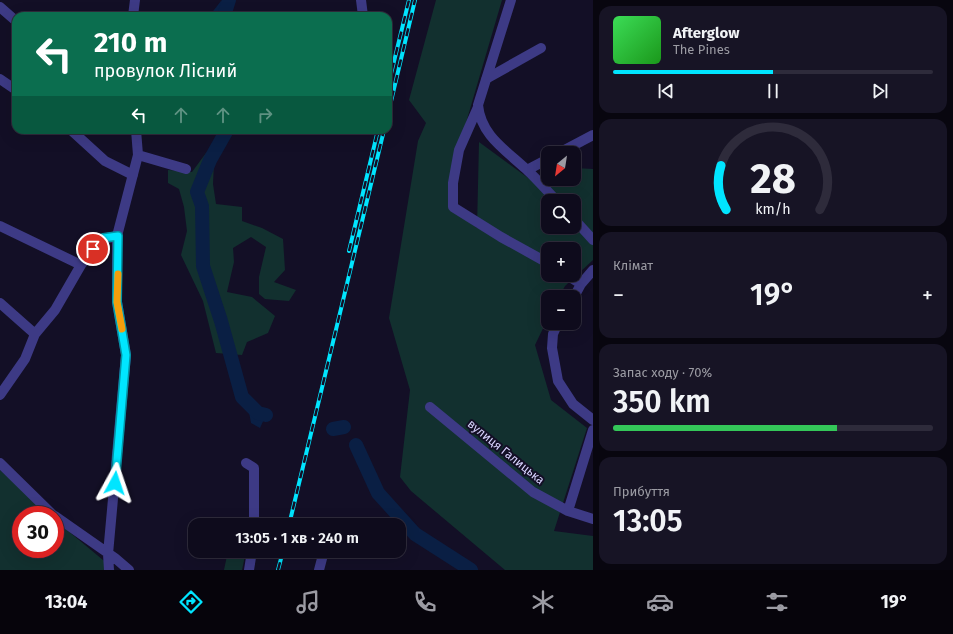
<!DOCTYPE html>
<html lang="uk">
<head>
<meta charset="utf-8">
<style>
	:root { --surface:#0e0b1c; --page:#171425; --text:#f1f3f6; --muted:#9b9ba3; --line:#2e2b3b; --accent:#00e5ff }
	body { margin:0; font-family:"Fira Sans",sans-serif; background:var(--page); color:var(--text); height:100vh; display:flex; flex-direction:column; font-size:15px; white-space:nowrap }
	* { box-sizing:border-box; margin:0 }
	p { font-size:13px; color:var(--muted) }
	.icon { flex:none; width:22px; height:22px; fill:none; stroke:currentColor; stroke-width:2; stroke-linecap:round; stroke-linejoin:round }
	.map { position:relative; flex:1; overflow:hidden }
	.panel { display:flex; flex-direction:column; gap:6px; padding:6px; background:#08060f; width:360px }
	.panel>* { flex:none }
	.top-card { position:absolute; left:12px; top:12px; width:380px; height:122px; border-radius:12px; box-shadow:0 4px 16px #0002,0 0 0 1px var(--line); background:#0b6e4f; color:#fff; overflow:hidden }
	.needle { width:26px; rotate:210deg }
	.buttons { position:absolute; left:541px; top:146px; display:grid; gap:8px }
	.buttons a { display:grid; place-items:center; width:40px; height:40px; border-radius:8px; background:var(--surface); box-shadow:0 4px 16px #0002,0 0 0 1px var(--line); font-size:20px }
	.speed { position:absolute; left:12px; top:506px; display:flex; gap:8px; font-size:20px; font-weight:700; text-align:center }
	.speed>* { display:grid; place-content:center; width:52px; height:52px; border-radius:50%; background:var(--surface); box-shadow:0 4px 16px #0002,0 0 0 1px var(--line); line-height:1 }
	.speed .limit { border:6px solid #d22; background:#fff; color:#111 }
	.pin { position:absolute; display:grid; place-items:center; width:34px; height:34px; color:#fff; margin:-17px; border:2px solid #fff; border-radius:50%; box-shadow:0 1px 4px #0007 }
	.me { position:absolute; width:44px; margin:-22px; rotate:5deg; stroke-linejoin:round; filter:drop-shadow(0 0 3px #0008) }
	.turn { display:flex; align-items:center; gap:14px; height:84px; padding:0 16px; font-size:18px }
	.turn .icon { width:52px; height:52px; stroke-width:2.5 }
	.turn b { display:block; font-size:28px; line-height:34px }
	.lanes { display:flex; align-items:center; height:38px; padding:0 16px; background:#0003; justify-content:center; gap:20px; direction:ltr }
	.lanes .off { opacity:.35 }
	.big { font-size:30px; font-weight:600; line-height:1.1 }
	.panel .card { flex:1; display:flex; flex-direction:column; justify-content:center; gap:6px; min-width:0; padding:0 14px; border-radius:12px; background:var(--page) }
	.panel .dial { align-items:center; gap:0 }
	.dial svg { height:104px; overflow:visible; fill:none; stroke:var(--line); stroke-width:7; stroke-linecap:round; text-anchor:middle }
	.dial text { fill:var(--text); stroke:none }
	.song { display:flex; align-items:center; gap:12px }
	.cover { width:48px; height:48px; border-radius:6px; background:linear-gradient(135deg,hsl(130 70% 55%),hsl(120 70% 35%)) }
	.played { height:4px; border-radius:2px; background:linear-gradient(90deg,var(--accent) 50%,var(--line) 50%) }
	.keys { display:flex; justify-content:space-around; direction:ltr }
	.heat { display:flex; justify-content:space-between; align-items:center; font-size:22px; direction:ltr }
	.charge { height:6px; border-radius:3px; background:linear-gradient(90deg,#34c759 70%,var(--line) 0) }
	.trip { position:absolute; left:188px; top:518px; width:218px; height:40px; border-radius:12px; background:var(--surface); box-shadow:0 4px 16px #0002,0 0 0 1px var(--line); font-weight:600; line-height:40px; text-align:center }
	.dock { display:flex; height:64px; justify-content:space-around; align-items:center; background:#06040b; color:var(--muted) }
	.dock .icon { width:28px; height:28px }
	.dock .active { color:var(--accent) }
	.dock b { font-size:18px; color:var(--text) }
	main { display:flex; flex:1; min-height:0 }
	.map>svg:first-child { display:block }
	.green { fill:#12302f; fill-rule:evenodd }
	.water { fill:#0a1f44 }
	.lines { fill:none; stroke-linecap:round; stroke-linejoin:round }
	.river { stroke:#0a1f44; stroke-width:14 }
	.minor { stroke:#3d3a85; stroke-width:10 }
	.rail-casing { stroke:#00e5ff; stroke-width:4 }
	.rail { stroke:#130f26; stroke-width:2.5; stroke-dasharray:8; stroke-linecap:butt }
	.route-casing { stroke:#0095a6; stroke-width:10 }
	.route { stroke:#00e5ff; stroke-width:7 }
	.slow { stroke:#f59e0b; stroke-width:7 }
	.labels { text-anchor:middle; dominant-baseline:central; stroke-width:4; stroke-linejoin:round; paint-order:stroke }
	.street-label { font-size:12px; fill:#d9d4ff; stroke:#130f26 }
</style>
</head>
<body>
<main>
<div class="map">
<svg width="593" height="570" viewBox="0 0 593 570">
	<rect width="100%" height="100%" fill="#130f26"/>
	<path class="green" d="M436,0H502L453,167L450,208L477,228L479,142L535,183L548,178V179H574V168L593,169V260L565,286L559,297H548V318L535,345L551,400L587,428L554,531L593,536V570H505L411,491L400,477L410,390L389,318L418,141L426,123L409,100ZM548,201H574V227H548ZM548,249H574V275H548Z
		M206,153L214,162L213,184L216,204L242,207V221L262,228L283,239L285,270L274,282L296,290L289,301L265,299L259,294V277L266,247L251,237L233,248L234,262L227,292L252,297L275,316L268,333L247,342L242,355L216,353L203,301L181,255L187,231L184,207L179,189L168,183V170L192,172Z
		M0,470L49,515H21V549H55V520L115,570H0Z
		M234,518L252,525H233Z
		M228,551H246L242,570H224Z"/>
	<path class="water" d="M221,1L233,8L232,16H211L210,15Z
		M247,402L254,405L266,415L260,428L251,423L249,412L245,408Z"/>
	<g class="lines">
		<path class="river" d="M224,16L229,0
			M227,130L210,160L197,192L202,206L203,266L221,321L242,397L258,413L266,415
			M333,429L344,427
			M356,445L378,493L415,534L471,570"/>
		<path class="minor" d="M361,0L363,16
			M511,0L478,105C481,136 506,150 527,170C537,179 547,191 557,201
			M0,7L16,21
			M133,16L135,0
			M0,79L16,90
			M486,79L541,48
			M478,107L459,150L453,183V207L501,237L548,263
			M71,130L105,161L133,175
			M559,153L593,135
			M138,155L186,169
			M527,170L548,159
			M574,219L593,240
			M0,226L81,265
			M567,275L581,284L593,270
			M574,297L581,284
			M0,303L35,334
			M558,323L553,334L552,348L558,381L573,404L593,420
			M0,395L25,359L35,334L55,310L81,265L93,249L103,239L117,236
			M430,407L533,492L568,511L593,519
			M0,463L53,515
			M246,463L254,468V525
			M568,511L593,430
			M55,516L115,558L129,570
			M109,570L108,554L126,355L117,302V236L138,155L136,130
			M249,570L252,551
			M319,570L324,551"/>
		<g class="rail-casing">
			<path id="rail" d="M388,86L409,0
				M388,114L415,0
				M349,251L378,130
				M289,525L384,130
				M278,570L283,551"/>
		</g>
		<use href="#rail" class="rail"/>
	</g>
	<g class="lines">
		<g class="route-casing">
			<path id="route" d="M93,249L103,238L118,236L117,302L126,355L115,483"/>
		</g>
		<use href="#route" class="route"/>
		<path class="slow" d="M118,274L117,302L122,329"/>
	</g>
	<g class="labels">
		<g class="street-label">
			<text transform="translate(506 452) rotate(39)">вулиця Галицька</text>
		</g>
	</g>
</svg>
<div class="buttons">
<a><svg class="needle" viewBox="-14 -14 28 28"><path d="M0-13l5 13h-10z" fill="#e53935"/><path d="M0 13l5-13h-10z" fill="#9b9ba3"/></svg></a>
<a><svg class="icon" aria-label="search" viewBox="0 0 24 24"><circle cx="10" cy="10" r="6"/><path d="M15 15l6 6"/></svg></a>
<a>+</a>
<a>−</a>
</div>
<div class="speed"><div class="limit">30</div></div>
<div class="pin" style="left:93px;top:249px;background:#d93025"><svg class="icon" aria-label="arrive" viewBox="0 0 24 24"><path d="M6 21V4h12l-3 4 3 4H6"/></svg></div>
<svg class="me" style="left:115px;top:483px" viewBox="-20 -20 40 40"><path d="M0-17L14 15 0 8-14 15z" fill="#00e5ff" stroke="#fff" stroke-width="4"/></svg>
<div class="trip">13:05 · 1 хв · 240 m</div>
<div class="top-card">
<div class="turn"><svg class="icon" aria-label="left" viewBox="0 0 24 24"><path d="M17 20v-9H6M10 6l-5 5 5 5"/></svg><div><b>210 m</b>провулок Лісний</div></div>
<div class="lanes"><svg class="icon" aria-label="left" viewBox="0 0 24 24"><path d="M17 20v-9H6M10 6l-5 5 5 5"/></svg><svg class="icon off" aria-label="ahead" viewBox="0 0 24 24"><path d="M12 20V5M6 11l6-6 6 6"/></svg><svg class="icon off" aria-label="ahead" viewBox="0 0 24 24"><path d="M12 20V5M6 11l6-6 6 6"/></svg><svg class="icon off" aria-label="right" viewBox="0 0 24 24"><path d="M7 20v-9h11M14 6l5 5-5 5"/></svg></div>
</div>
</div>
<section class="panel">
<div class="card">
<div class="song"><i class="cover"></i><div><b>Afterglow</b><p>The Pines</p></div></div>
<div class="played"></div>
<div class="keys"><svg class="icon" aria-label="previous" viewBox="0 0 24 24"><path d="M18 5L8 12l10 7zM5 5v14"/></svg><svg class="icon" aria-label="pause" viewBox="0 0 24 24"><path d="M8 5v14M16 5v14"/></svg><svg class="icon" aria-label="next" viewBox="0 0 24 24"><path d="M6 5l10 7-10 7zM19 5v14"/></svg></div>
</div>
<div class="card dial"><svg viewBox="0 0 100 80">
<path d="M14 69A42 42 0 1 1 86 69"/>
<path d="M14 69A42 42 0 0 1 10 35" stroke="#00e5ff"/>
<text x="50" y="56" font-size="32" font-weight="700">28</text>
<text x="50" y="72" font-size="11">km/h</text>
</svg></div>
<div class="card"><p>Клімат</p>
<div class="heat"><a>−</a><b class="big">19°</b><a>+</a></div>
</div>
<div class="card"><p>Запас ходу · 70%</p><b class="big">350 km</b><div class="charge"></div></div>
<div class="card"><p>Прибуття</p><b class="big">13:05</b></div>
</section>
</main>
<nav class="dock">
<b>13:04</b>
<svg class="icon active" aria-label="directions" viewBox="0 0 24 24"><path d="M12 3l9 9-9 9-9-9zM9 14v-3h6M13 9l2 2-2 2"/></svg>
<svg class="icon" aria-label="music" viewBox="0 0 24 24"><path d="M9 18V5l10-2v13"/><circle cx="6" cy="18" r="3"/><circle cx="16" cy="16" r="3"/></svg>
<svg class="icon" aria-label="phone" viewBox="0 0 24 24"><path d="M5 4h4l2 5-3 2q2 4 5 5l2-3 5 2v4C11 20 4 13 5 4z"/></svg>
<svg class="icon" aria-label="climate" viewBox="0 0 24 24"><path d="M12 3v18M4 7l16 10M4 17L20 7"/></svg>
<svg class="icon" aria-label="car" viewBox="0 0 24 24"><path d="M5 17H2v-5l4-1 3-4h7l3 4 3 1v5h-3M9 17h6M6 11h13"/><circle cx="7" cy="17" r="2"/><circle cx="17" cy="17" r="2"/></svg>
<svg class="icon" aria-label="filters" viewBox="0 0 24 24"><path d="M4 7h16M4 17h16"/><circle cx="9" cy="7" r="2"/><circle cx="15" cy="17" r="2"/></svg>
<b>19°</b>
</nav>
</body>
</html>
